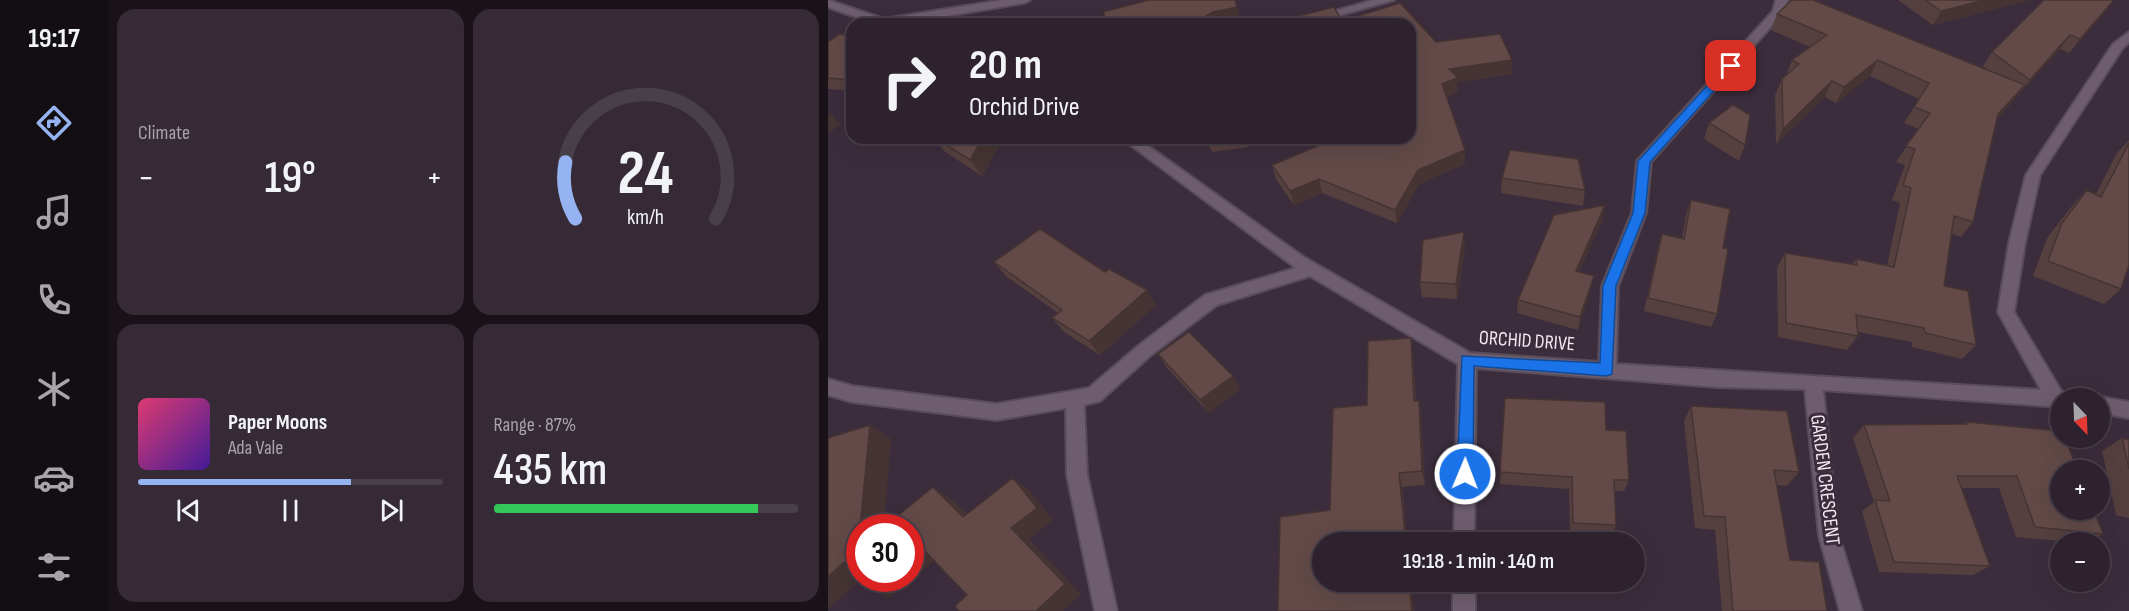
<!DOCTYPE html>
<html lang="en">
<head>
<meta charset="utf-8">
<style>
	:root { --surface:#2d222d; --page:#352a35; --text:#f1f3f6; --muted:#a7a4aa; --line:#483f49; --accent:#95b2f1 }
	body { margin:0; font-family:"Sofia Sans Condensed",sans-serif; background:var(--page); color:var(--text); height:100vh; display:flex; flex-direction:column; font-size:22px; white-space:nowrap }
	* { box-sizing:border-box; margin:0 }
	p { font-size:20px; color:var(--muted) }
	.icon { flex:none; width:33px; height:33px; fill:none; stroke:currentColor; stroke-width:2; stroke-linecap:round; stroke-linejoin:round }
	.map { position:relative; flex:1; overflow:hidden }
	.sheet { display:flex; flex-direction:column; gap:9px; padding:9px; background:#191319; width:720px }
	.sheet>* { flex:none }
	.guide { position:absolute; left:18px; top:18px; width:570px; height:126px; border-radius:18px; box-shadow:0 6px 24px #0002,0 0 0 2px var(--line); background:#2d222d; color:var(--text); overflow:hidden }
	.needle { width:39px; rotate:157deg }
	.fabs { position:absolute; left:1222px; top:388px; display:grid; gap:12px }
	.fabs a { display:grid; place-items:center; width:60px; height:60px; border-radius:50%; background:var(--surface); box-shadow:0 6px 24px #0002,0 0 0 2px var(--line); font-size:30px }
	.speed { position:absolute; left:18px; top:514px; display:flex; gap:12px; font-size:30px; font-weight:700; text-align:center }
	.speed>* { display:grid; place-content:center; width:78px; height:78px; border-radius:50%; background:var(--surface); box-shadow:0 6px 24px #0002,0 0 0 2px var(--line); line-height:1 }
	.speed .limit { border:9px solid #d22; background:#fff; color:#111 }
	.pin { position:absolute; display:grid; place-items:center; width:51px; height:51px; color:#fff; margin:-26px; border-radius:12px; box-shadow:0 3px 9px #0006 }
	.me { position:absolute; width:66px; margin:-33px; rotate:1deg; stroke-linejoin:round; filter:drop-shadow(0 0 4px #0008) }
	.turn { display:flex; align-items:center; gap:21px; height:126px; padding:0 24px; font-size:27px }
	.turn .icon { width:78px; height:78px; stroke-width:2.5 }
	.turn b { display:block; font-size:42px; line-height:51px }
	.big { font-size:45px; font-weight:600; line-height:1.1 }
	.sheet .widget { flex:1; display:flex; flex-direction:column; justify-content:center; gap:9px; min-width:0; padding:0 21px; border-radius:18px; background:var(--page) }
	.sheet .dial { align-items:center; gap:0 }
	.dial svg { height:156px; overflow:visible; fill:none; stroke:var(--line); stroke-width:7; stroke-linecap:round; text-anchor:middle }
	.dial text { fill:var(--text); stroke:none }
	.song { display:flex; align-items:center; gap:18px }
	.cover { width:72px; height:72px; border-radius:9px; background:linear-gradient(135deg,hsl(340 70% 55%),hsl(260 70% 35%)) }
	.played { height:6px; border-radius:3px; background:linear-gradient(90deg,var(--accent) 70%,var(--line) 70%) }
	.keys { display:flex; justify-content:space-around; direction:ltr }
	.heat { display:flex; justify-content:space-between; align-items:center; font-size:33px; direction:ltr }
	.charge { height:9px; border-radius:4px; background:linear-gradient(90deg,#34c759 87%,var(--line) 0) }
	.sheet .tiles { flex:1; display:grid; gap:9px; grid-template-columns:repeat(2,1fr) }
	.trip { position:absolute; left:484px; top:532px; width:333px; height:60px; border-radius:30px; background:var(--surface); box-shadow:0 6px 24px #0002,0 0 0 2px var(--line); font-weight:600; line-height:60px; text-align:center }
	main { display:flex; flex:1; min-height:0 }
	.menu { display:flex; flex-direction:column; width:108px; justify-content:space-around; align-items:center; background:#120e12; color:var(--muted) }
	.menu .icon { width:42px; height:42px }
	.menu .current { color:var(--accent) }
	.menu b { font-size:27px; color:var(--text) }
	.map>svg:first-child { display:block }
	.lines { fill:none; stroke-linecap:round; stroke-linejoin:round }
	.minor-casing { stroke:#584c59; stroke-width:4 }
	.minor { fill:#6e5d6e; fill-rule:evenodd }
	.wall { fill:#55403f }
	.shaded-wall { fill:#453433 }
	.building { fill:#634a49; stroke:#453433; stroke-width:1.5 }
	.route { fill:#1a73e8; stroke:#114b97; stroke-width:1.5 }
	.labels { text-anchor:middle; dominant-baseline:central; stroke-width:6; stroke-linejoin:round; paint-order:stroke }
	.street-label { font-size:20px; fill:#f3e9f3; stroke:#3c2d3c }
</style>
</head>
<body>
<main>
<nav class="menu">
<b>19:17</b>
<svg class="icon current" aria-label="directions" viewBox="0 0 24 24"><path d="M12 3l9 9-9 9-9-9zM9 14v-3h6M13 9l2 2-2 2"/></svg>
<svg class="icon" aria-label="music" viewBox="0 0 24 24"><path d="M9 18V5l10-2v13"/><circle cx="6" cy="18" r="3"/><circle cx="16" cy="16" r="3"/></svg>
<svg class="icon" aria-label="phone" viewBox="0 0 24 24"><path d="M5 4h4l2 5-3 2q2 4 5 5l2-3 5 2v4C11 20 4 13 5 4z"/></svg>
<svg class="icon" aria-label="climate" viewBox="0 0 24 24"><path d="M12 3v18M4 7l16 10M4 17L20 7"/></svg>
<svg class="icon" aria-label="car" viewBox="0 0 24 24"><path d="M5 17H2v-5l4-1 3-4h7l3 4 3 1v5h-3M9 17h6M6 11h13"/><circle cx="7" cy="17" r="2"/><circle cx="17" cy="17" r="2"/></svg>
<svg class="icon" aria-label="filters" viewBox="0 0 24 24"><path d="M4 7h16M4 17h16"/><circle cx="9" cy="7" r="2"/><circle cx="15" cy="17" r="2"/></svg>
</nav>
<section class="sheet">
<div class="tiles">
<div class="widget"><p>Climate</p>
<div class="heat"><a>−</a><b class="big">19°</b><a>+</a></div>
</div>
<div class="widget dial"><svg viewBox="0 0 100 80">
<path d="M14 69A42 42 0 1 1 86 69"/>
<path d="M14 69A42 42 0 0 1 9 40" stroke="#95b2f1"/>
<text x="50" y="56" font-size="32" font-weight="700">24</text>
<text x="50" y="72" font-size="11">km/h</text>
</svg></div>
<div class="widget">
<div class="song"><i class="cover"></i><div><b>Paper Moons</b><p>Ada Vale</p></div></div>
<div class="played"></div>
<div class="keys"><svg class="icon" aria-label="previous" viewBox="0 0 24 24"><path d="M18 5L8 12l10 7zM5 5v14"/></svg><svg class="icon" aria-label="pause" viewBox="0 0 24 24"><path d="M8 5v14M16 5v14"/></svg><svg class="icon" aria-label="next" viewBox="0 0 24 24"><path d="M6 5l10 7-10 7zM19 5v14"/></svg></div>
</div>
<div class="widget"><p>Range · 87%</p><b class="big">435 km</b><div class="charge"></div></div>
</div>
</section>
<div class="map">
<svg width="1301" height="611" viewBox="0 0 1301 611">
	<rect width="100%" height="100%" fill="#3c2d3c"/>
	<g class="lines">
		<g class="minor-casing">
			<path id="minor" d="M0,0L56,19L175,0H202L196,3L71,24H47L0,7Z
				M546,0H566L480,24H460Z
				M948,0H960L954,14L823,162L818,213L790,286L788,364L1213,390L1170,312L1181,243L1198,175L1285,44L1301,32V42L1294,49L1212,175L1197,243L1186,312L1233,391L1239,393L1242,399H1233V407L995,390L1011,536L1034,611H1012L991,536L977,389L889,387L648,368L646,543H626L630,364L482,276L389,305L322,356L272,401L256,405L259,475L289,611H267L239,475L238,408L169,420L24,402L0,395V379L24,386L169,404L261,388L310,346L377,295L468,268L293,138H309L474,256L642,353L771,362L774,286L804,213L809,161L945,11Z
				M1272,397L1301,402V418L1272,413V399H1266Z
				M625,582H647V611H625Z"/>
		</g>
		<use href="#minor" class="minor"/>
	</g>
	<path class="wall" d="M1070,0H1202L1105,25Z
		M572,3L608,42L672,34L684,60L683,74L630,82V92L618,97L637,150V164L591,184L569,223L494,193L466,205L448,179L444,165L509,138H582V24H473L471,16L506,7L514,21Z
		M1279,10L1241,53L1232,49L1191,94L1169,119L1145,222L1133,237L1124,234L1116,286L1148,345L1134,359L1084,347V342L1030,332V336L1019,350L950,337L949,268L957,253L1024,264L1028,259L1059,266L1072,203L1064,200L1077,165L1068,162L1091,129L1076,123L1091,99L1042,76L1008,103L997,97L948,144L947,95L954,79L958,76L964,60L982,47L943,30L949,14L1159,69L1155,66L1164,52Z
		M24,37V91L0,89V42Z
		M881,123L917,145L911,161L876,139Z
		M105,138H176L154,176L116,151Z
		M378,138H421V147L384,152Z
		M1301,140V265L1293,289L1276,304L1205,276L1219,238L1244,206L1259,190L1268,194L1289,153Z
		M674,178L757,190L755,206L673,193Z
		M863,200L895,248L889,314L883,327L816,311L830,248L834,234L854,238L858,214Z
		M775,218L751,272L763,289L750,330L689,313L690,300Z
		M637,247L629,299L594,297L592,282Z
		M166,262L328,305L272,355L236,332L224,318L230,313L179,277Z
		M583,338L585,356L588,401H591L593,417L597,485L574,487L580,543H495V582H583L586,611H450L452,517L502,510L505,408L539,405L540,341Z
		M330,354L412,389L381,413L339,368Z
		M677,398L778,430L801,480L796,491H786L788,525L784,535L742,533L741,489L672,484Z
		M863,406L971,472L959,486L949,485L962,560L999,611H894L887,530L867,528L856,421Z
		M1139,422L1275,534L1256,543L1188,537L1171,488H1133L1162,566L1145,575L1051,572L1034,511L1046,502L1025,438L1036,425L1136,424Z
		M1294,438L1301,440V518L1288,515L1274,451Z"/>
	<path class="shaded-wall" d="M1157,0H1202L1105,25L1113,11Z
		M1287,0L1279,10L1241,53L1252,39Z
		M409,7L413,20L394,24H364L385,12Z
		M1242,35L1232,49L1191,94L1202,80Z
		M684,60L683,74L630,82V92L615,98L614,84L621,69Z
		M1050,60L1042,76L1008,103L1016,87Z
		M1004,81L997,97L948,144L955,129Z
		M1197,85L1186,101L1159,130L1170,114Z
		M3,113L13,125L0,133V115Z
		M155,138H176L154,176L142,160Z
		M418,138H421V147Z
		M637,150V164L591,184L569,223L567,210L590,170Z
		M491,179L494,193L466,205L462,191Z
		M777,205L775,218L746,284L748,271Z
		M636,232L637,247L629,299L628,284Z
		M766,276L763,289L750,330L752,317Z
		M319,290L328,305L272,355L261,341Z
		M583,338L585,356L588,418L586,401Z
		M405,376L412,389L381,413L372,400Z
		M591,401L593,417L597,485L594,471Z
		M42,425L63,439L56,528H32Z
		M571,473L574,487L580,543H578Z
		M185,478L202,491L225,520L201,539L253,594L235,611H208L183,528Z
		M105,487L125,500L154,529L135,517Z
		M91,545L112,556L62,598L38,588L49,579H82V551Z
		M16,562L34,579L0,609V577Z
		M581,582H583L586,611H584Z"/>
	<path class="building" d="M321,0H407L409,7L385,12L364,24H280L275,12Z
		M964,0H985L1197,85L1170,114L1145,222L1126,216L1116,286L1140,291L1148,345L1097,333L1096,328L1028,315L1030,336L958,323L957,253L1029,265L1028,259L1066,267L1083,188L1075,185L1087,149L1078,146L1102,113L1086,107L1101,83L1050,60L1016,87L1004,81L955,129L954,79L971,64L964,60L999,35L949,14Z
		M1097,0H1157L1113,11Z
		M1216,0H1286L1252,39L1242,35L1202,80L1164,52Z
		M572,3L608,42L672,34L684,60L621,69L630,78L614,84L637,150L590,170L567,210L491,179L462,191L444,165L509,138H582V108L585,107H582V24H475L471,16L506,7L514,21Z
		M12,34L24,37V80L0,78V42Z
		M905,105L922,115L917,145L881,123Z
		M107,138H155L142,160Z
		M1301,143V265L1293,289L1220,261L1234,223L1259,190L1273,197Z
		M682,150L750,159L757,190L674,178Z
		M863,200L902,209L895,248L900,249L889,314L820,298L834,234L856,239Z
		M777,205L748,271L766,276L752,317L690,300L726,215Z
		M212,229L277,272L281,269L319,290L261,341L224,318L234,310L166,262Z
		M636,232L628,284L592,282L595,240Z
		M361,332L405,376L372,400L330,354Z
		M583,338L586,401H591L594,471L571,473L578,543H495V582H581L584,611H450L452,517L502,510L505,408L539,405L540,341Z
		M677,398L777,402L778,430L798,431L801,480H786L788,525L745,523L744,477L672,472Z
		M863,406L959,411L971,472L946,470L962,560L991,562L999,611H905L897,517L876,516Z
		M1139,422L1233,431V438H1237L1250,471H1233V510H1266L1275,534L1207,527L1189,476H1129L1162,566L1066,562L1047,500L1062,501L1036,425L1140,424Z
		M42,425L32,528L30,548L32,547V579H49L38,588L16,562L0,577V438Z
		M1294,438L1301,440V469Z
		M185,478L209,508L183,528L237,584L208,611H131L127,606L139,595L91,545L82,551V528H55L105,487L135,517Z"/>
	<path class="route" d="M899,64L908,66L822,162L817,213L788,286L784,374L779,376L646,366L645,474L643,480L637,482L632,480L629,474L634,356L772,363L775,286L805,213L810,161Z"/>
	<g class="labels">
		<g class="street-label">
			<text transform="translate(699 341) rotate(4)">ORCHID DRIVE</text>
			<text transform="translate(997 480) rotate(83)">GARDEN CRESCENT</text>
		</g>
	</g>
</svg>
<div class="fabs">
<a><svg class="needle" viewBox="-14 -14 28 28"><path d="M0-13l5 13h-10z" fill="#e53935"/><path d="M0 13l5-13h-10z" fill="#a7a4aa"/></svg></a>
<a>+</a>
<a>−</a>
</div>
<div class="speed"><div class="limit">30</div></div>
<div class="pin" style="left:903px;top:66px;background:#d93025"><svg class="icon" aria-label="arrive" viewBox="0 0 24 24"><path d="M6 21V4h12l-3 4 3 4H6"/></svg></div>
<svg class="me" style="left:637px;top:474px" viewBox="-20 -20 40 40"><circle r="17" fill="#1a73e8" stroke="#fff" stroke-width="3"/><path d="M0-11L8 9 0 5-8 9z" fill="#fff"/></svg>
<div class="trip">19:18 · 1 min · 140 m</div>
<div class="guide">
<div class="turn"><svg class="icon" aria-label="right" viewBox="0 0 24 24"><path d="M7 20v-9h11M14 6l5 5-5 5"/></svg><div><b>20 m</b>Orchid Drive</div></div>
</div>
</div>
</main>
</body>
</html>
